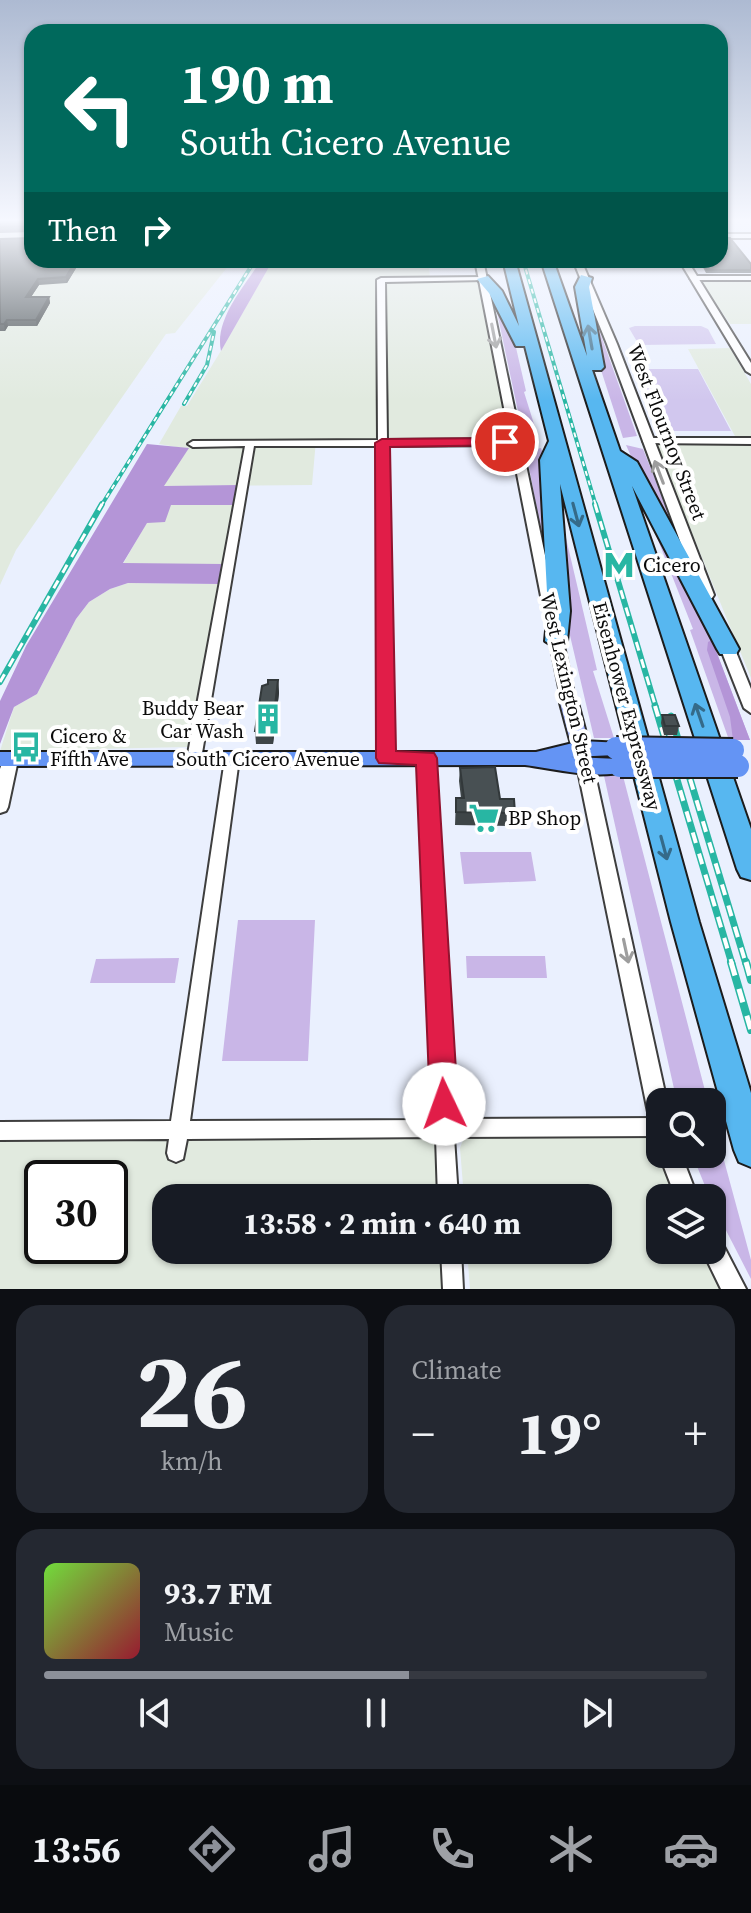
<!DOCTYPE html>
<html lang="en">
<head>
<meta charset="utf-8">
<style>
	:root { --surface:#171b24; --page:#242831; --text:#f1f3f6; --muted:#9ea1a6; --line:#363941; --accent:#8c9099 }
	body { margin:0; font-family:"Source Serif 4",serif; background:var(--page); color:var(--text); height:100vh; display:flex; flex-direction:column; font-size:30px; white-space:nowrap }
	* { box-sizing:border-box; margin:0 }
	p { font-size:26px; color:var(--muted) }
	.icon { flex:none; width:44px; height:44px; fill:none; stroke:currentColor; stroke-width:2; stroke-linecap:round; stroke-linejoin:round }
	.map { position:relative; height:1289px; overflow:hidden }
	.details { display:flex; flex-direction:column; gap:16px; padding:16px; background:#0d0f14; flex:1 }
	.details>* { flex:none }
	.top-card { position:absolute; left:24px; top:24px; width:704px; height:244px; border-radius:24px; box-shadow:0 2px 6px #0004; background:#00695c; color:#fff; overflow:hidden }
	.tools { position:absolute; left:646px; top:1088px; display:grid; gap:16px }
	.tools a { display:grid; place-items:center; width:80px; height:80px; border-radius:16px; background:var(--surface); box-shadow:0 2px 6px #0004; font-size:40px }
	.speed { position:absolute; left:24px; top:1160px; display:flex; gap:16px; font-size:40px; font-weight:700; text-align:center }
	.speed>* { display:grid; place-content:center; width:104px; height:104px; border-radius:50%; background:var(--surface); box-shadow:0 2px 6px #0004; line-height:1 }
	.speed .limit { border:4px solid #111; border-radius:12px; background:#fff; color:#111 }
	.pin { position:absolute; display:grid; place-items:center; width:68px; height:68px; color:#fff; margin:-34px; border:4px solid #fff; border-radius:50%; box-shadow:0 2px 8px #0007 }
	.me { position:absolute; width:88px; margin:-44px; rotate:357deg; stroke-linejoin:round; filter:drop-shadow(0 0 6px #0008) }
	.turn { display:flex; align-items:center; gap:28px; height:168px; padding:0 24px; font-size:36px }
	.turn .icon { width:104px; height:104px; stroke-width:2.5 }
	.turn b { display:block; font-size:56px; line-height:68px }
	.then { display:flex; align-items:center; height:76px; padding:0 24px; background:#0003; gap:16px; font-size:30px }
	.big { font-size:60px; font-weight:700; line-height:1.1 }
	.details .tile { flex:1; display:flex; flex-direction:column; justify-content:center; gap:12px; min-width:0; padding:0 28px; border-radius:24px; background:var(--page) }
	.details .dial { align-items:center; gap:0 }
	.dial b { font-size:104px; line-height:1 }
	.song { display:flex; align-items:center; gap:24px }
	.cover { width:96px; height:96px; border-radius:12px; background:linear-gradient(135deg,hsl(100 70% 55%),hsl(350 70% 35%)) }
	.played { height:8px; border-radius:4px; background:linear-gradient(90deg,var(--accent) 55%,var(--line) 55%) }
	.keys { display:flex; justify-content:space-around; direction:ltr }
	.heat { display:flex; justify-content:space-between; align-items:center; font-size:44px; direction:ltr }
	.details .tiles { flex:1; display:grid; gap:16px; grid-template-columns:1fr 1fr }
	.tile:last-child { grid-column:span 2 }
	.trip { position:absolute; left:152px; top:1184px; width:460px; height:80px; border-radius:24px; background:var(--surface); box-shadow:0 2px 6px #0004; font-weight:700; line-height:80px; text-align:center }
	.tab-bar { display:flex; height:128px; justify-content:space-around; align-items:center; background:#090b0e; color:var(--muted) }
	.tab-bar .icon { width:56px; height:56px }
	.tab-bar .on { color:var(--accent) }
	.tab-bar b { font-size:36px; color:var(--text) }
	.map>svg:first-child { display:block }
	.industrial { fill:#e1eadf; fill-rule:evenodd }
	.green { fill:#c9b6e7 }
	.forest { fill:#b495d7 }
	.pitch { fill:#d1c7ee }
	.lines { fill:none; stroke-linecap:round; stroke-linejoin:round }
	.minor-casing { stroke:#3e3e3e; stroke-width:4 }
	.tertiary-casing { stroke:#3e3e3e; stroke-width:4 }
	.secondary-casing { stroke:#2d2d2d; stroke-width:4 }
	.primary-casing { stroke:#1c1c1c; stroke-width:4 }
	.motorway-casing { stroke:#1c1c1c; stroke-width:4 }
	.minor { fill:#fff; fill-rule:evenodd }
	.tertiary { fill:#fff; fill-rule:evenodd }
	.secondary { fill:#a7b8fc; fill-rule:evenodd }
	.primary { fill:#6494f4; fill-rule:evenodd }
	.motorway { fill:#57b7f0; fill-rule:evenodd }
	.rail-far3-casing { stroke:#28b6a3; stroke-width:4 }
	.rail-far2-casing { stroke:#28b6a3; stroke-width:6 }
	.rail-far1-casing { stroke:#28b6a3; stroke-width:7 }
	.rail-casing { stroke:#28b6a3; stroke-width:8 }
	.rail-far3 { stroke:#fff; stroke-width:2; stroke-dasharray:5; stroke-linecap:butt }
	.rail-far2 { stroke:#fff; stroke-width:3; stroke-dasharray:9; stroke-linecap:butt }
	.rail-far1 { stroke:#fff; stroke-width:4; stroke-dasharray:11; stroke-linecap:butt }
	.rail { stroke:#fff; stroke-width:5; stroke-dasharray:14; stroke-linecap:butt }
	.primary-bridge-casing { stroke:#1c1c1c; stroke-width:26; stroke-linecap:butt }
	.primary-bridge { stroke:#6494f4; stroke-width:22 }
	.wall { fill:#3e4547 }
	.shaded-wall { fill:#32383a }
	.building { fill:#485053; stroke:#32383a; stroke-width:2 }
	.oneway { stroke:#9d9d9d }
	.oneway2 { stroke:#356a89 }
	.route { fill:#e11d48; stroke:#92132f; stroke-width:2 }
	.labels { text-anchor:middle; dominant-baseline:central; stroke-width:8; stroke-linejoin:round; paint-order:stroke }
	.street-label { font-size:20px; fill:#0b0b0b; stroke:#fff }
	.poi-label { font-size:20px; fill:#0b0b0b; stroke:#fff; text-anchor:start }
</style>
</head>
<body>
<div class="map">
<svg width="751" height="1289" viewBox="0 0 751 1289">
	<rect width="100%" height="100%" fill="#eaf0fe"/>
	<path class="industrial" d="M0,220H32V260H233L175,333L166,334L16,550L0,585Z
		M273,260H428L430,277H478L510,439L316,440L312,485L163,486L188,449L159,444L181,406H187L219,354Z
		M751,279V324H730L700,280Z
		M730,348L751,384V438H736L688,349Z
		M656,445H751V678Z
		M171,505H234L223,564H123L147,522Z
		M128,583L219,584L188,747L0,751L14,707L37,694L76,619L89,602L110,589Z
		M473,1136H652L657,1141L660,1154L682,1198H660V1250H706L725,1289H470L467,1250H598V1198H464L460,1148L463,1140Z
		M435,1138L439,1198H166V1250H441L443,1289H0V1141ZM42,1178H110V1246H42Z"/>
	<path class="green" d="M587,296L637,436L623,438L600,367Z
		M494,298L514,339L526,391L524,392L538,437L523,435Z
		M626,445L643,449L691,569L634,463Z
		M541,448L544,457L549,575L526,451Z
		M562,521L597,670L593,671L614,738H594L568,627Z
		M652,525L708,630L750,740H729L690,630L693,629Z
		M604,776H623L708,1102H677Z
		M460,852H531L536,881L464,884Z
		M238,920H315L308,1061H222Z
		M466,956H545L547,978H467Z
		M179,958L175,983H90L96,959Z
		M712,1116L751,1260V1279L712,1203L692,1154H712Z"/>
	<path class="forest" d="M261,260H273L221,351C214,319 245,286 261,260Z
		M147,444L189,448L164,486L239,485L234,505H171L165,522L147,523L123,563L223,564L219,584L128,583L110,589L89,602L76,619L37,694L14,707L0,744V701L26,646Z
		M712,640L750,740H733L730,717L707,650L708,642Z"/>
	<path class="pitch" d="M635,326H701L708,329L716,344L639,345L629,328Z
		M637,369H698L731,431H662Z"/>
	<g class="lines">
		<g class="minor-casing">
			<path id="minor" d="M751,276V280H694L690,278L694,276Z
				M483,277L485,278V280L385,282L387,440L516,439L521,442L516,445L387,446L393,758L391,761H381L379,758L378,446H254L201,759L199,762H189L187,759L245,446L193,447L188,444L193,441L378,440L377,280L381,278Z
				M648,438H751V444L645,443L643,441Z
				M426,753L431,755L433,758L453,1119L660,1118V1136L454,1137L458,1198H438L436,1137L187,1139L183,1159L176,1162L169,1159L167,1153L169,1139L0,1140V1122L171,1121L225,759L227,756H237L239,759L190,1121L435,1120L419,758L421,755Z
				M441,1250H461L463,1289H443Z"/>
		</g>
		<g class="tertiary-casing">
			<path id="tertiary" d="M720,234H751V238H720Z
				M475,260H483L576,703L569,708L562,703Z
				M573,260H581L617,344L714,595L712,598L707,599L700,595L607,344Z
				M679,260H687L751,363V374L746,371Z
				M723,633L730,637L751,689V713L744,708L716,637Z
				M583,751L589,752L591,756L667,1102H660V1127L652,1124L649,1117L575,756L577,752Z
				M10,754L16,756L18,760L8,807L6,811L0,813V769L4,756Z
				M660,1152V1154H681L698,1198H676L659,1154Z
				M712,1235L720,1239L746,1289H721L702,1250H712Z"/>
		</g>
		<g class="secondary-casing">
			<path id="secondary" d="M569,697L578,703L590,748L587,752H575L572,748L560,703Z"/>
		</g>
		<g class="primary-casing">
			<path id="primary" d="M581,741L623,743L626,748L623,753L616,755L571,757L620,759L627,761L630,766L627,771C596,780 557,769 525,765L0,766V752H536Z"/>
		</g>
		<g class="motorway-casing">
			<path id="motorway" d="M503,260H515L699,922L751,1093V1167L739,1162L734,1150L671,922L560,484L570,611L567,641L556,648L545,641L548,611L540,460L549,441L525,346H516L489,293L477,279L488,276L502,291L519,326Z
				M541,260H553L587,356L575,287L581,275L592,278L589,287L604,367L601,370H592L620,451L637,462L739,649L736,654H720L717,649L632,486L751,829V880L741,877L737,869Z"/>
		</g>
		<use href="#minor" class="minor"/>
		<use href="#tertiary" class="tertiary"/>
		<use href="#secondary" class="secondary"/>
		<use href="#primary" class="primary"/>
		<use href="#motorway" class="motorway"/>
		<g class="rail-far3-casing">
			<path id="rail-far3" d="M523,260L596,506
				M184,404L207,365L214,332
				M101,506L255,260"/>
		</g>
		<g class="rail-far2-casing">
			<path id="rail-far2" d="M595,504L656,708
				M0,682L102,504"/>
		</g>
		<g class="rail-far1-casing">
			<path id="rail-far1" d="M655,706L732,964
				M671,716L746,964"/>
		</g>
		<g class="rail-casing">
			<path id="rail" d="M731,962L751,1030
				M746,962L751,980"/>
		</g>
		<use href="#rail-far3" class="rail-far3"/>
		<use href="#rail-far2" class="rail-far2"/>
		<use href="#rail-far1" class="rail-far1"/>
		<use href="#rail" class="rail"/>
		<g class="primary-bridge-casing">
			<path id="primary-bridge" d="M616,748L733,750
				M620,766H738"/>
		</g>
		<use href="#primary-bridge" class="primary-bridge"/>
	</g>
	<path class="wall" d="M0,220H32V232L0,233Z
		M720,238L751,264V273H706L699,260H720Z
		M0,239L32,260H81L67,283L39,285L31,297H49L50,303L37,326H8L5,331H0Z
		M278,680L279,693L273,744H256L255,731Z
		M662,715L679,726L677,735H664L661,723Z
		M460,768L500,799L515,813L514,826L455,825L456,798H461L459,781Z"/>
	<path class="shaded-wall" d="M76,260H81L67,283L66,277Z
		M38,279L39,285L27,303L26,297Z
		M49,297L50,303L37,326L36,320Z
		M7,320L8,326L5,331L4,324Z
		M278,680L279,693L273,744L272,731Z"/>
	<path class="building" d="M0,220H32V228L31,226L0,227Z
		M32,236V260H76L66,277L38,279L26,297H49L36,320H7L4,324H0V239L31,238Z
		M720,238H730L751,264V270H707L700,260H720V257H723L720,253Z
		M268,680H278L272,731H255L262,686L268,684Z
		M662,715H675L679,726H665Z
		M495,767L500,799H514L515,813L456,812V798H464L460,768Z"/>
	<defs><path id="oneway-shaft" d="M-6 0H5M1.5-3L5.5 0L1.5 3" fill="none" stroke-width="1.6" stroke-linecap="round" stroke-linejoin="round" transform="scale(2)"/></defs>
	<g class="oneway">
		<use href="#oneway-shaft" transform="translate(494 336) rotate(79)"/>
		<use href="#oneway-shaft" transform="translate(659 472) rotate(-111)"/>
		<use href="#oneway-shaft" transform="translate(626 951) rotate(78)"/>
	</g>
	<g class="oneway2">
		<use href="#oneway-shaft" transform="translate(590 337) rotate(-100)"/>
		<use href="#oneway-shaft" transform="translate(576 515) rotate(75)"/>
		<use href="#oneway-shaft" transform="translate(699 715) rotate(-109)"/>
		<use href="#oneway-shaft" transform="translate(664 848) rotate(75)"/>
	</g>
	<linearGradient id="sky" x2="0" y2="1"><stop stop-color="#adbad2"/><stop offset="0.55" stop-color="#f6f8ff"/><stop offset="1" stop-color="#f6f8ff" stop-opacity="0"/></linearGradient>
	<rect width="751" height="401" fill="url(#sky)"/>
	<path class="route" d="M505,438L512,442L510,445L390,447L396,751L434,753L437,758L458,1104L454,1113L444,1117L434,1113L430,1104L416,765L379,763L376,758L375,443L382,439Z"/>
	<defs>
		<g id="metro-bare" transform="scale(2.4)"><path d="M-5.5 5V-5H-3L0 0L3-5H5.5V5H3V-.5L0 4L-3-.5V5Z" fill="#28b6a3" stroke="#fff" stroke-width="2.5" paint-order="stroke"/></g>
		<g id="building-bare" transform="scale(2.4)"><path d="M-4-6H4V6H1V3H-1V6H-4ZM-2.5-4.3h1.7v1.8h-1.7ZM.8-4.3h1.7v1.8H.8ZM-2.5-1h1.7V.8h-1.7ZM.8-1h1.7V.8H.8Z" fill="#28b6a3" stroke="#fff" stroke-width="2.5" paint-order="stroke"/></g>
		<g id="bus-bare" transform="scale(2.4)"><path d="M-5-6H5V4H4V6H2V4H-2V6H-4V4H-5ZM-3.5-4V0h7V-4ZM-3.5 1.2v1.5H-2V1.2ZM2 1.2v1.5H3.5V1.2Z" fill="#28b6a3" stroke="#fff" stroke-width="2.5" paint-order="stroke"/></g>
		<g id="supermarket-bare" transform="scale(2.4)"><path d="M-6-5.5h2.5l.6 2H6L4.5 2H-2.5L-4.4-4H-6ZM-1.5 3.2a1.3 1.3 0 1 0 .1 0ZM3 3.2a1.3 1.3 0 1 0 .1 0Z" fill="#28b6a3" stroke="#fff" stroke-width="2.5" paint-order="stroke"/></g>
	</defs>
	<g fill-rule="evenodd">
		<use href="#metro-bare" x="619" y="565"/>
		<use href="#building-bare" x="268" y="719"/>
		<use href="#bus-bare" x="26" y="747"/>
		<use href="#supermarket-bare" x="484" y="818"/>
	</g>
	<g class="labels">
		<g class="street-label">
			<text transform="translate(667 432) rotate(69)">West Flournoy Street</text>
			<text transform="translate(569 688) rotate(77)">West Lexington Street</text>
			<text transform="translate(627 706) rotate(75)">Eisenhower Expressway</text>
			<text x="268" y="759">South Cicero Avenue</text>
		</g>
		<g class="poi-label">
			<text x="643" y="565">Cicero</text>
			<text x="244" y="708" text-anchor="end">Buddy Bear<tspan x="244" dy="23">Car Wash</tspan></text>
			<text x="50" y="736">Cicero &amp;<tspan x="50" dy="23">Fifth Ave</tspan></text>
			<text x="508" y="818">BP Shop</text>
		</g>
	</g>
</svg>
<div class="tools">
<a><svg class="icon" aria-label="search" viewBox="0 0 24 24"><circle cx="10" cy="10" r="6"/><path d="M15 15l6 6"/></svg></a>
<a><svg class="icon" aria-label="layers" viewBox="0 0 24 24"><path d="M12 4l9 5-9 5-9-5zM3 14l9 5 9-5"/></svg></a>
</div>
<div class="speed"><div class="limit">30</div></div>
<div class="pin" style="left:505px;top:442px;background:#d93025"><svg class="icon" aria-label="arrive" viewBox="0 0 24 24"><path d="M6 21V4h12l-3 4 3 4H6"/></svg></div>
<svg class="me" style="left:444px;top:1104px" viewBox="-20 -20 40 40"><circle r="19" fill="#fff"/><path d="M0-13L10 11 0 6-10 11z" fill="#e11d48"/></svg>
<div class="trip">13:58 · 2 min · 640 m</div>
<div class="top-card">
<div class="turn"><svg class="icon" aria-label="left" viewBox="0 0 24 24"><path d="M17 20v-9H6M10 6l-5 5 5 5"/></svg><div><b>190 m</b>South Cicero Avenue</div></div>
<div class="then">Then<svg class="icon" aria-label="right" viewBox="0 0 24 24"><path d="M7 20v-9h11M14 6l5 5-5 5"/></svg></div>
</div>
</div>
<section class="details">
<div class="tiles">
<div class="tile dial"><b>26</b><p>km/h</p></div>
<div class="tile"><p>Climate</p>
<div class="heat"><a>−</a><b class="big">19°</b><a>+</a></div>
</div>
<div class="tile">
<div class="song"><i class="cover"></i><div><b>93.7 FM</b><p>Music</p></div></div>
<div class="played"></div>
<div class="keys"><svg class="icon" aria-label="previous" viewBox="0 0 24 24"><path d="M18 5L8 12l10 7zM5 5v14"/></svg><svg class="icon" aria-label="pause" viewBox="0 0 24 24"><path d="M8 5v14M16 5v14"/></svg><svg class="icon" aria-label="next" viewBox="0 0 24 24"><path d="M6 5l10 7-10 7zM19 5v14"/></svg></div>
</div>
</div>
</section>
<nav class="tab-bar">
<b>13:56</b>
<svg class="icon on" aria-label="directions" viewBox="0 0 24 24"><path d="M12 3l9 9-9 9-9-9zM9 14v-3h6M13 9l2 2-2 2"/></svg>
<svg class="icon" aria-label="music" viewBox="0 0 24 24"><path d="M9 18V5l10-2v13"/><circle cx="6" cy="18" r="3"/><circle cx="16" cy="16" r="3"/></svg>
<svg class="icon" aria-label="phone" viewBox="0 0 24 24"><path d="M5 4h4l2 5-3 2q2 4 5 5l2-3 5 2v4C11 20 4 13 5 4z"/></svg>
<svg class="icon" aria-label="climate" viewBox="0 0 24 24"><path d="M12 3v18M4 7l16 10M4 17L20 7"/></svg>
<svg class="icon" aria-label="car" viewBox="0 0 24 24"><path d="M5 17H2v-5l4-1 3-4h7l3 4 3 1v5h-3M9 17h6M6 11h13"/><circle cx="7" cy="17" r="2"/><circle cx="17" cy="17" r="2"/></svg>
</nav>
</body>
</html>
